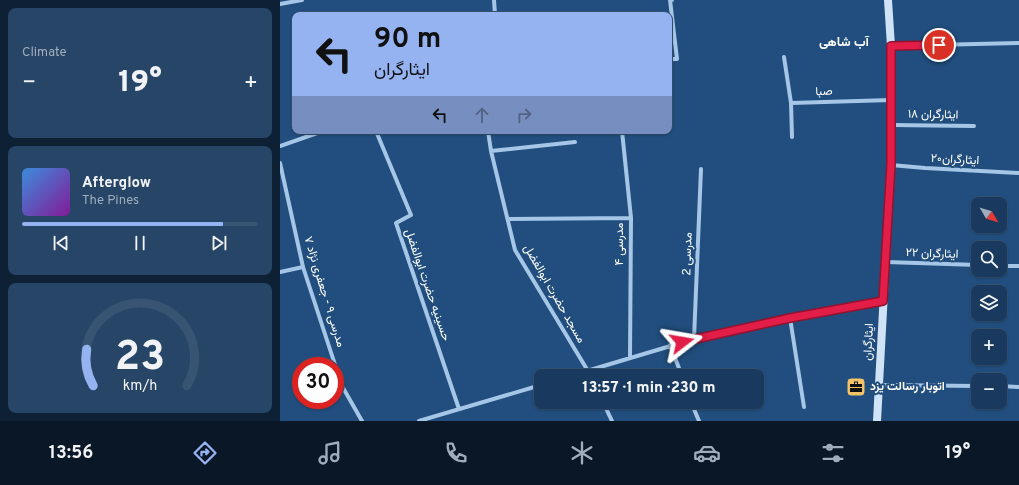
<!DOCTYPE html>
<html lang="en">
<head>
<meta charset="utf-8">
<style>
	:root { --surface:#193a5e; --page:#264567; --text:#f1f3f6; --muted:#9fadbc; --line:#375473; --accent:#95b2f1 }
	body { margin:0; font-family:Overpass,Vazirmatn,sans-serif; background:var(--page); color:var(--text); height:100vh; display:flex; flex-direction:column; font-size:15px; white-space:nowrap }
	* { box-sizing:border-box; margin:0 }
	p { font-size:13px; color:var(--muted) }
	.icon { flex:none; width:22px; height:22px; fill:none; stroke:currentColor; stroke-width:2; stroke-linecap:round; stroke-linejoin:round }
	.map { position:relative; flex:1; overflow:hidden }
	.sheet { display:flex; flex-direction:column; gap:8px; padding:8px; background:#0e2034; width:280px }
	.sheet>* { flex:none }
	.top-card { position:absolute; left:12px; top:12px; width:380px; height:122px; border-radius:8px; box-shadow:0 1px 3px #0004,0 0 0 1px var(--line); background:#95b2f1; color:#111; overflow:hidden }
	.needle { width:26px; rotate:128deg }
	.controls { position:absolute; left:691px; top:197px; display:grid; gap:8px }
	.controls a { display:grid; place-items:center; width:36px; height:36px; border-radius:8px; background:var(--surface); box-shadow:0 1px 3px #0004,0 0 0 1px var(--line); font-size:20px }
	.speed { position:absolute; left:12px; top:357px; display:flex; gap:8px; font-size:20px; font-weight:700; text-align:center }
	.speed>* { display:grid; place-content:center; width:52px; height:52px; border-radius:50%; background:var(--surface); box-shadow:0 1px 3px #0004,0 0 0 1px var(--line); line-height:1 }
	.speed .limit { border:6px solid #d22; background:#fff; color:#111 }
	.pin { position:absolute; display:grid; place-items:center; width:34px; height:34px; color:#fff; margin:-17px; border:2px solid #fff; border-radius:50%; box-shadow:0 1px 4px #0007 }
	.me { position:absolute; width:44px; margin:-22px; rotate:76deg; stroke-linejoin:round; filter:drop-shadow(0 0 3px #0008) }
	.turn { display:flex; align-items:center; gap:14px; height:84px; padding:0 16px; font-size:18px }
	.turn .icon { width:52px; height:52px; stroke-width:2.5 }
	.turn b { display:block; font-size:28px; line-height:34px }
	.lanes { display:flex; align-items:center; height:38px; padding:0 16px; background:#0003; justify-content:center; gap:20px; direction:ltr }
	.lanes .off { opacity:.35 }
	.big { font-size:30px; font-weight:800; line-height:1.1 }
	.sheet .widget { flex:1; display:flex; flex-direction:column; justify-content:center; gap:6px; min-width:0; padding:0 14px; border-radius:8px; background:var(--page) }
	.sheet .dial { align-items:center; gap:0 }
	.dial svg { height:104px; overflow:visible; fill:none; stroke:var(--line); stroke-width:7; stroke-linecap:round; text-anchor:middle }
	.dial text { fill:var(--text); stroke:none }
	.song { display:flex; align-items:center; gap:12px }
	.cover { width:48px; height:48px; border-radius:6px; background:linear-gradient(135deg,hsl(210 70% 55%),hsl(290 70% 35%)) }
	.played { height:4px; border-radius:2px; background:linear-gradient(90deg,var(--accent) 85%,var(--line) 85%) }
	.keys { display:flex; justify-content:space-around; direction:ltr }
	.heat { display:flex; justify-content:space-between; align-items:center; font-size:22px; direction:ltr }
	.trip { position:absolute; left:254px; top:369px; width:230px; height:40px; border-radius:8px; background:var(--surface); box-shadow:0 1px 3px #0004,0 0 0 1px var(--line); font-weight:800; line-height:40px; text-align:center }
	.dock { display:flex; height:64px; justify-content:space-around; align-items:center; background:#0a1726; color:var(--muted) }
	.dock .icon { width:28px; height:28px }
	.dock .selected { color:var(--accent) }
	.dock b { font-size:18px; color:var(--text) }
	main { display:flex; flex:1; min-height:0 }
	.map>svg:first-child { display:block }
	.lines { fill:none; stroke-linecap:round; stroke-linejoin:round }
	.street { stroke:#a5c6e7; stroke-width:4 }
	.secondary { stroke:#cfe2f6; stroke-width:8 }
	.route-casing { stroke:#92132f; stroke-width:10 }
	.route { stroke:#e11d48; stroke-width:7 }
	.labels { text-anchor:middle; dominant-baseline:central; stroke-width:4; stroke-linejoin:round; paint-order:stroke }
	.street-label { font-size:12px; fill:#fff; stroke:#214e7e }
	.poi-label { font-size:12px; font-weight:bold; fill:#fff; stroke:#214e7e; text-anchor:start }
	.neighbourhood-label { font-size:13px; font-weight:bold; fill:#fff; stroke:#214e7e }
</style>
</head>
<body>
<main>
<section class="sheet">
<div class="widget"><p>Climate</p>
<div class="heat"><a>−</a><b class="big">19°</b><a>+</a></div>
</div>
<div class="widget">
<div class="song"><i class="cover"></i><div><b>Afterglow</b><p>The Pines</p></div></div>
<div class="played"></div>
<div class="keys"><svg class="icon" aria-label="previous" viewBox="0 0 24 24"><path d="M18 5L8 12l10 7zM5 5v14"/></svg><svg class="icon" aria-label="pause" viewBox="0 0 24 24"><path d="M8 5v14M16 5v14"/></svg><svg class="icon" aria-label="next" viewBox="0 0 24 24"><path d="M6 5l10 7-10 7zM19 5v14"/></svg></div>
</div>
<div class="widget dial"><svg viewBox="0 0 100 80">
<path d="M14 69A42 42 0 1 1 86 69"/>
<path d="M14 69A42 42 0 0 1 9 41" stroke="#95b2f1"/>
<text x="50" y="56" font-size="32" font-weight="700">23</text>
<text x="50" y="72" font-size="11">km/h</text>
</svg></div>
</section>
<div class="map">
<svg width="739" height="421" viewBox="0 0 739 421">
	<rect width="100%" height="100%" fill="#214e7e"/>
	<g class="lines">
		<path class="street" d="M214,0L215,15
			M0,4L22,0
			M611,46L739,43
			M504,57L511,103
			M389,59H397L390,0H392
			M612,125L694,126
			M96,131L131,215L116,223L179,409
			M208,131L211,151L235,250L311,376
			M342,131L351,218L350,358
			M512,137L511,103L611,100
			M0,146L43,131
			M211,151L295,142
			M0,163L23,267L62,386L82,421
			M611,165L645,168L739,173
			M228,219L351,218
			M606,262L698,265
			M720,266H739
			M0,272L23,267
			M510,318L524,407
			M414,339L421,169
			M390,345L402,376
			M290,376L414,339L510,318L603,301
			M599,385L698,386
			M720,386L739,387
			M323,402L332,421
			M411,402L419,421
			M139,421L261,385"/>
		<path class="secondary" d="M597,421L611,164V46L608,0"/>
	</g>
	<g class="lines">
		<g class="route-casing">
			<path id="route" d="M402,342L510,318L603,301L611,164V46L659,45"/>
		</g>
		<use href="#route" class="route"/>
	</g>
	<defs>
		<g id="office-square" transform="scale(1)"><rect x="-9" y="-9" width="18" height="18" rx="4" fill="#f3c467" stroke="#214e7e"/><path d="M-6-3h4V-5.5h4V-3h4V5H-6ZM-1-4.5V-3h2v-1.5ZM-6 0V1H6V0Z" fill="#111"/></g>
	</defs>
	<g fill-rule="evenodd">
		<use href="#office-square" x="576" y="387"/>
	</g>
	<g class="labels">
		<g class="street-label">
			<text transform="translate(544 92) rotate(-2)">صبا</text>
			<text transform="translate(653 115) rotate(1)">ایثارگران ۱۸</text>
			<text transform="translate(675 160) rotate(3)">۲۰ایثارگران</text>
			<text transform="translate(340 244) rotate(-90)">مدرسی ۴</text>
			<text transform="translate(408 254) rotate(-88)">مدرسی 2</text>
			<text transform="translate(652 254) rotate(2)">ایثارگران ۲۲</text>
			<text transform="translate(147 285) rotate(71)">حسینیه حضرت ابوالفضل</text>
			<text transform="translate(44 292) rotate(73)">مدرسی ۹ - جعفری نژاد ۷</text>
			<text transform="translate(274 294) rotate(60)">مسجد حضرت ابوالفضل</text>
			<text transform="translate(589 342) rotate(-87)">ایثارگران</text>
		</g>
		<g class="poi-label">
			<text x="590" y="387">اتوبار رسالت یزد</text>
		</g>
		<g class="neighbourhood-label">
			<text x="564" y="43">آب شاهی</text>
		</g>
	</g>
</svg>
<div class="controls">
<a><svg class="needle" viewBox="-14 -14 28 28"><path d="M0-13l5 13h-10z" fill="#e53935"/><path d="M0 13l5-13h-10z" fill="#9fadbc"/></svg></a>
<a><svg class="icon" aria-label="search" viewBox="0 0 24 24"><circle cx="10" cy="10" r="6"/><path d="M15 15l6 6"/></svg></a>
<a><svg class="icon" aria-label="layers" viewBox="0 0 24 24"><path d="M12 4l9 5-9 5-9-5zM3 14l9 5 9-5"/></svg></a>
<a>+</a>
<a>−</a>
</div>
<div class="speed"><div class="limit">30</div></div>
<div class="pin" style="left:659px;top:45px;background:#d93025"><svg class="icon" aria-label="arrive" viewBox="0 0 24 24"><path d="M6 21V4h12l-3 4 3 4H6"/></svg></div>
<svg class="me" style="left:402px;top:342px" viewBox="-20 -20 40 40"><path d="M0-17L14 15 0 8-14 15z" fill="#e11d48" stroke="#fff" stroke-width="4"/></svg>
<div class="trip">13:57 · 1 min · 230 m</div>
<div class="top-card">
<div class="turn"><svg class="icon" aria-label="left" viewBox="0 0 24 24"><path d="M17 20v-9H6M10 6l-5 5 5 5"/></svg><div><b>90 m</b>ایثارگران</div></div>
<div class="lanes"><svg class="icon" aria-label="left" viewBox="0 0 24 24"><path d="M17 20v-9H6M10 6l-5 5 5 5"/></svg><svg class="icon off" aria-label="ahead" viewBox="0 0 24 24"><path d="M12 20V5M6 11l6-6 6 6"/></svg><svg class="icon off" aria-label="right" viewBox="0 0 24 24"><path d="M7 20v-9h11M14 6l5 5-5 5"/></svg></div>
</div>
</div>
</main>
<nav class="dock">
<b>13:56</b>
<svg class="icon selected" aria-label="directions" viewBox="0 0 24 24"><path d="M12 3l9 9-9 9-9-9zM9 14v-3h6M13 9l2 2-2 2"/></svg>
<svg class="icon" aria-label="music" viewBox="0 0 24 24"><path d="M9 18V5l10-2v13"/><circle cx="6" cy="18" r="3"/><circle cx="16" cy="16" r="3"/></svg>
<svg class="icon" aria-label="phone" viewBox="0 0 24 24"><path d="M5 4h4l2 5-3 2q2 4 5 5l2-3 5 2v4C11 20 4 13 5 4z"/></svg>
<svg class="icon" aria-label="climate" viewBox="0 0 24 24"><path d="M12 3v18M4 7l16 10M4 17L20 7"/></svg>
<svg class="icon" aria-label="car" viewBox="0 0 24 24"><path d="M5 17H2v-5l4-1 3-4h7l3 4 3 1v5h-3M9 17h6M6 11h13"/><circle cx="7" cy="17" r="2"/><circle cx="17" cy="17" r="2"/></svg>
<svg class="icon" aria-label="filters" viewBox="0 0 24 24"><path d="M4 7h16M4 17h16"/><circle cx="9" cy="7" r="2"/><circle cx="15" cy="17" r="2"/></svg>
<b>19°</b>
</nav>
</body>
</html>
